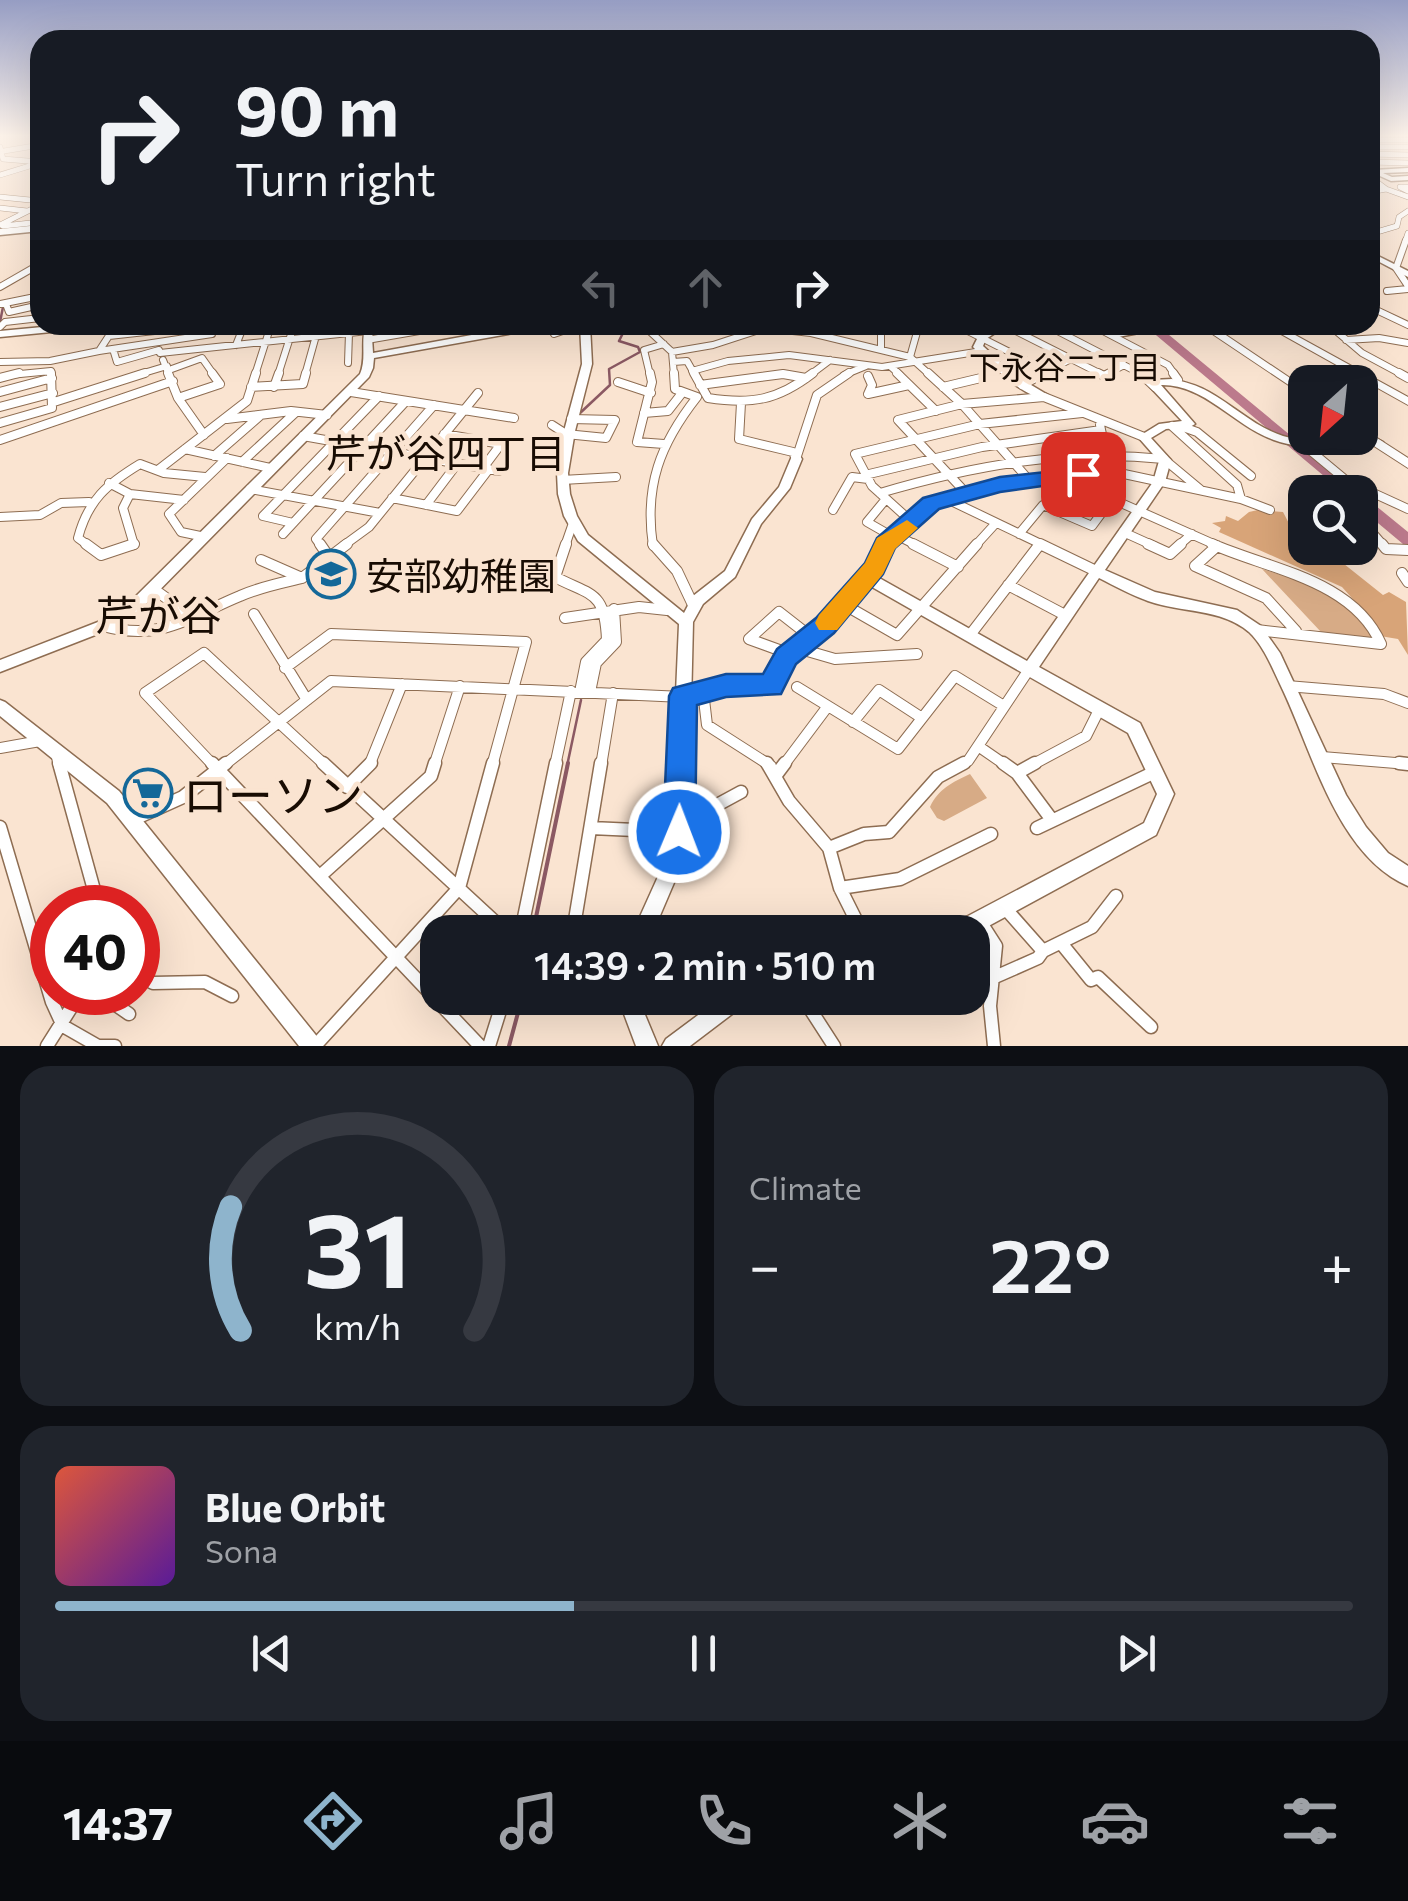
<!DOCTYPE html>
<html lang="en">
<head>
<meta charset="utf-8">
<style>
	:root { --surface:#171b24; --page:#20242c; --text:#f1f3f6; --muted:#9ea1a6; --line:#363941; --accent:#8eb4cc }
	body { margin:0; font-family:Commissioner,"Noto Sans JP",sans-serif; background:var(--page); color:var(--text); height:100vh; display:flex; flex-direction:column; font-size:38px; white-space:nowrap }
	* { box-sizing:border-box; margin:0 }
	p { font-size:32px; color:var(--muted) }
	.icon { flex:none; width:55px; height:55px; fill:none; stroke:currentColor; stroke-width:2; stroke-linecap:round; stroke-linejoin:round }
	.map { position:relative; height:1046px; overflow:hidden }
	.details { display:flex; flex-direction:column; gap:20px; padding:20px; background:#0d0f14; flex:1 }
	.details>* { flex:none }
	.banner { position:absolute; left:30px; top:30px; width:1350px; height:305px; border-radius:30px; box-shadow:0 10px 40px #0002; background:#171b24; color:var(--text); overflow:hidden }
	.needle { width:65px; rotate:207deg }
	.controls { position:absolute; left:1288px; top:365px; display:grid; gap:20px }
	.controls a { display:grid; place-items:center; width:90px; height:90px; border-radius:20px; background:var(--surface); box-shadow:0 10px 40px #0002; font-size:50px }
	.speed { position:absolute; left:30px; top:885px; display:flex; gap:20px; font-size:50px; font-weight:700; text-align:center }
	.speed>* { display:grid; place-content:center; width:130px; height:130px; border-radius:50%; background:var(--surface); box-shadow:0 10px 40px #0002; line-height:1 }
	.speed .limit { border:15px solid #d22; background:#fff; color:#111 }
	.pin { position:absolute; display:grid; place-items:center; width:85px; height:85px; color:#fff; margin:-42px; border-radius:20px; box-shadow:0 5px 15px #0006 }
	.me { position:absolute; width:110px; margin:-55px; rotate:1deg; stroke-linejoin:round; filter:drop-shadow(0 0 8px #0008) }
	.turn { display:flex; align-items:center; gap:35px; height:210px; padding:0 40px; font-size:45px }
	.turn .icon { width:130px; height:130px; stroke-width:2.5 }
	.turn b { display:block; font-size:70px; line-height:85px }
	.lanes { display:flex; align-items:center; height:95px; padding:0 40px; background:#0003; justify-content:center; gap:50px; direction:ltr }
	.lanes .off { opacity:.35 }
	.big { font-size:75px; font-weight:600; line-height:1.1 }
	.details .tile { flex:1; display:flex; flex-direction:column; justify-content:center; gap:15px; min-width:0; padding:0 35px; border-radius:30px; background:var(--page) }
	.details .dial { align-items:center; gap:0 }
	.dial svg { height:260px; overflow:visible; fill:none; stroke:var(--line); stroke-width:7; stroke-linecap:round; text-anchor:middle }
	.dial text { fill:var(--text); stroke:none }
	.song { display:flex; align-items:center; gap:30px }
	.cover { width:120px; height:120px; border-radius:15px; background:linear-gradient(135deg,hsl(10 70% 55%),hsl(270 70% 35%)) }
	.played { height:10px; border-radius:5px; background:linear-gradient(90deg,var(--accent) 40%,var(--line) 40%) }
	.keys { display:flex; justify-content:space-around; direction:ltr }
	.heat { display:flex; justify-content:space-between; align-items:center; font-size:55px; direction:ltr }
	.details .tiles { flex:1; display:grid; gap:20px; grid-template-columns:1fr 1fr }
	.tile:last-child { grid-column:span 2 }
	.trip { position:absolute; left:420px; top:915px; width:570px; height:100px; border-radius:30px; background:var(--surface); box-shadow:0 10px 40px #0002; font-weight:600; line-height:100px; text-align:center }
	.dock { display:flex; height:160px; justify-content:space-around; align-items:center; background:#090b0e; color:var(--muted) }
	.dock .icon { width:70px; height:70px }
	.dock .current { color:var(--accent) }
	.dock b { font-size:45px; color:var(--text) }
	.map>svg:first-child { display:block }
	.green { fill:#d7ab86 }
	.forest { fill:#d8a478 }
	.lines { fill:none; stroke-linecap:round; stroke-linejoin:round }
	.stream-far1 { stroke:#8b5963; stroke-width:2.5 }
	.stream { stroke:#8b5963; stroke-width:4 }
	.river { fill:#bc7a8c; fill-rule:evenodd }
	.street-far4-casing { stroke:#8e6d52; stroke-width:6 }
	.street-far3-casing { stroke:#8e6d52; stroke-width:8 }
	.street-far2-casing { stroke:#8e6d52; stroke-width:10 }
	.street-far1-casing { stroke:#8e6d52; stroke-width:12 }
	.street-casing { stroke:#8e6d52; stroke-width:15 }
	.secondary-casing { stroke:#8e6d52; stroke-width:3 }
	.primary-casing { stroke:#8e6d52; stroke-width:2 }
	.highway-casing { stroke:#8e6d52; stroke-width:3 }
	.street-far4 { stroke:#fff; stroke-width:5 }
	.street-far3 { stroke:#fff; stroke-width:6 }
	.street-far2 { stroke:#fff; stroke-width:8 }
	.street-far1 { stroke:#fff; stroke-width:10 }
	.street { stroke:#fff; stroke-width:12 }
	.secondary { fill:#fff; fill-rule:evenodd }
	.primary { fill:#fff; fill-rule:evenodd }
	.highway { fill:#fff; fill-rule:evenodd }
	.route { fill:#1a73e8; stroke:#114b97; stroke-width:2.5 }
	.slow { fill:#f59e0b }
	.labels { text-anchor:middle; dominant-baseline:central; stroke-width:9; stroke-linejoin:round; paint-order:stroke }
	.far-neighbourhood-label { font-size:32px; fill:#180c03; stroke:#fae4d1 }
	.poi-label { font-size:38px; fill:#180c03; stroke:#fae4d1; text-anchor:start }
	.neighbourhood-label { font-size:40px; fill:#180c03; stroke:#fae4d1 }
	.quarter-label { font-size:42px; fill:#180c03; stroke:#fae4d1 }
	.near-poi-label { font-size:45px; fill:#180c03; stroke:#fae4d1; text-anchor:start }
</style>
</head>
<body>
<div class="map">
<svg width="1408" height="1046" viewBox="0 0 1408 1046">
	<rect width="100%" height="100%" fill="#fae4d1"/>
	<path class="green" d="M1262,569C1305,583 1352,594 1374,638L1321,632Z
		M970,774L987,798L944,821L937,818L930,807C938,789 953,782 970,774Z"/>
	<path class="forest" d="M1258,510L1283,512L1295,535H1305V548H1338L1343,555L1339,560L1383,595L1389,592L1406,602L1408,655L1398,639L1380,636L1377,626L1342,587L1219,532L1221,528L1212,523L1225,521L1226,516L1238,521L1249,512Z"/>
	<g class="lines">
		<path class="stream-far1" d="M0,322L3,307
			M579,414L610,385L609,369L640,352L638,347L619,341L627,325
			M567,766L581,700"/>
		<path class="stream" d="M535,922L568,763
			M509,1046L522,998"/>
		<path class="river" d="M1144,325H1157L1359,492H1343Z
			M1360,495L1365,497L1408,532V545L1403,544L1360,508Z"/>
		<g class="street-far4-casing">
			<path id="street-far4" d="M1370,140H1408
				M0,147L3,159L40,162
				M1370,147H1408
				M4,151L40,145
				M1370,154L1408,155
				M1370,162L1408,163
				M0,175L36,164
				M1370,177L1386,189L1408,197
				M1408,187H1400L1408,191
				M1370,192L1386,189
				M0,197L40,201
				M0,208L27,211
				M0,225L40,205
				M3,226L40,222
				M1370,234L1397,226L1399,217L1408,211
				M1405,242L1408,233"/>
		</g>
		<g class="street-far3-casing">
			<path id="street-far3" d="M1406,240L1396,268L1408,286
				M0,287L40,264
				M1387,291L1408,289
				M0,304L40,296
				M6,304L9,312L40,305
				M1370,307L1408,325
				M116,325L99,351L212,334
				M549,325L554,334L580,325
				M643,325L672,352L674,375
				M956,325L1047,371
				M1004,325L1103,375
				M1046,325L1143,375
				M1329,325L1362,353L1403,375
				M0,327L5,322L40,318
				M1105,332L1168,365L1175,375
				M109,336L191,327
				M367,340L454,325
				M1346,340L1379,338L1408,343
				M236,345L244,325
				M113,349L117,362L159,350
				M881,349V333L886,325
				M672,352L713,345L765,328L811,333L910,357L930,375
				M160,353L368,331
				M910,357L919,325
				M163,360L169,375
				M0,362L50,361L99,351
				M673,362L687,361L695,375
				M348,363L349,333
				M890,366L900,375
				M169,370L202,358L214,375
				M692,371L728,361L789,355L882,367L982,351
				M10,375L51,371V375
				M137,375L167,366
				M255,375L271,325
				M278,375L294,325
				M305,375L319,325
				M650,375L644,350L664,344
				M772,375H791
				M810,375L830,360
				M844,375L866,366
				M1040,375L1069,360
				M1105,375L1124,365"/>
		</g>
		<g class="street-far2-casing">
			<path id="street-far2" d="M168,373L178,398L204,435
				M650,373L652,382L637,442L664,444
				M694,373L708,398C752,405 778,400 813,373
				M897,373L936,411
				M928,373L962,404L1029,480
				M1098,373L1104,376L1110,373
				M1140,373L1155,387
				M1173,373L1178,380
				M1399,373L1408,378
				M868,376L872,385L868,394L909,385
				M0,378L19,373
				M618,382L651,393
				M700,385L783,374L806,378
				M1022,385L1045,373
				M251,387L303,384L306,373
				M274,387L279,373
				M943,387L985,377
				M0,392L52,378
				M351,392L514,418
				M178,398L220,384L212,373
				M54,402L145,373
				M741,403L739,439L793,452L796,459L817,395L849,373
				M0,407L53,393
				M644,413L668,411L682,393
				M227,419L291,411L327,415
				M0,423L52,408L51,373
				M552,425L566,434L606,438L615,420L571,419
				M1100,425L1110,471
				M1172,426L1237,485L1241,499
				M1183,427L1197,432L1251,476
				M444,434L501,444L483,468
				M303,436L499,471
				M0,440L173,381
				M1300,442L1347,481L1408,509
				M185,449L270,468
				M214,456L261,415
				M1165,460L1201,490
				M242,462L296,412
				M158,470L247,401L256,373
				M865,475L982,447L1101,430
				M562,480L616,477
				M109,483L130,494L184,500
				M250,489L380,513
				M880,493C975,465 1065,449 1164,459
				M967,494L898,420L962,404L1044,397L1144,437
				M392,498L457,511L489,469
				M886,499L867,522L895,538
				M949,500L1045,546
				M426,505L457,464
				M833,510L852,477L868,479
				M0,517L40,515L61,503L89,502
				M293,523L263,516L379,396
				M913,523L872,486L855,454L980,424L1082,413
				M1360,531H1371L1384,546
				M1123,532L1154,546
				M283,534L406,401
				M1019,534L1043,505L1092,526L1112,499L1218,546
				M898,536L918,546
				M205,537L181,532L169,514L227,458
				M89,546L78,538C88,500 107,484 140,464L164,473L205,477
				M129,546L134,545L123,508L130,494
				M321,546L316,539L434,405
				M343,546L369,527L478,393
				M565,546L573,523
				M653,546C644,486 660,444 697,397L675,389L674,373
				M884,546L931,504L1000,485L1110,471L1241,499L1270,510
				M975,546L996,523
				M1178,546L1192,534"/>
		</g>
		<g class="street-far1-casing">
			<path id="street-far1" d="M86,544L101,555L134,544
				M320,544L329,557
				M566,544L555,577C591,596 605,590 607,640L586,662L580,692
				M653,544L677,571L694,607
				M913,544L958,567
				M1040,544L1096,571
				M1148,544L1170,554L1181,544
				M1212,544C1271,570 1353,580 1381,644L1257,630
				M1382,544L1386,549L1408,550
				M1217,546L1195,566L1266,598L1296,631
				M261,560L302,578L347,544
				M1402,573L1408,582
				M1008,585L1065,615
				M155,590L194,618
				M843,604L897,635L977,544
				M254,614L307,700
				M565,618L639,607L667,610
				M103,626C161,642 189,617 240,596C260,587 281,583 302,578
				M970,635L1040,544
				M797,648L835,659L917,654
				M790,654L749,639L779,612L811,637
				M285,668L331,634L526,642L492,766
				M1287,686L1384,694L1408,703
				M797,687L898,749L955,676L1004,706
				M703,691L707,725L771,766
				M590,692L596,663L616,642L614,609
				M853,722L879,690L922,718
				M978,746L1007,766
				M0,748L40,741
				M57,757L59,766
				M1322,757L1408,764
				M214,766L145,693L204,653L326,766
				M223,766L331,681L683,697L726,686L771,685C788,654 799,649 823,626C848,603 871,574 886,544
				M369,766L402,684
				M434,766L460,686
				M555,766L571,691
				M601,766L613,693
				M783,766L828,706
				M959,766L968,761L1030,668
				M1030,766L1086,736L1100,708"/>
		</g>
		<g class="street-casing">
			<path id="street" d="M59,763L99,908
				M212,763L480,1046
				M323,763L506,932
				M767,763L789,801L829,848
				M1003,763L1017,773L1052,820
				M1399,763L1408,764
				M1017,773L1035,763
				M776,775L785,763
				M347,787L371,763
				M132,820L183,797L226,763
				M682,824L741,792
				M0,827L52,1002L63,1026L98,1046H115
				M591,828L679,832
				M1037,828L1155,772
				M320,876L431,776L435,763
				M840,888L900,879L991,834
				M1005,908L1043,951L1092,927L1116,896
				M980,921L996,946L990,1006L994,1046
				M521,932L556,763
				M573,932L601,763
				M862,932L840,888L829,848L864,834L889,832L938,777L964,763
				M1061,943L1091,980L1098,977L1151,1027
				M138,975L153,983L205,982L232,996
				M995,977L1038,958L1043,951
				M97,992L129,1014
				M607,998L627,1003
				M803,998L834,1046
				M47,1046L81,992
				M315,1046L459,888L493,763
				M489,1046L504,998"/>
		</g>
		<g class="secondary-casing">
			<path id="secondary" d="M1408,168V172L1383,173L1392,177L1408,176V180L1391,181L1371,172L1374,170Z
				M1370,252L1408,271V277L1370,257Z
				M64,325H98L93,328L0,337V331Z
				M366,325H376L372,337L373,353L527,325H547L542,328L374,358L373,368L369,377L139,611L108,630L0,672V660L98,622L129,603L360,374C367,358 360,341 366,325Z
				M580,325H590L592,364L575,431L568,473L570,494L577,516L588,535L684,613L693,596L725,571L752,519L779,487L792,456H800L802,459L790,488L761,524L735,577L703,604L693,622L688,832L679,871L653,932H633L661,870L670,832L679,624L578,541L564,516L558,494L557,473L564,431L582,364Z
				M995,325H1007L986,339L983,346L1016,376L1048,395V399C1023,398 993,366 975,349L973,347L979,335Z
				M1072,325C1089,325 1107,331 1121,331C1137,330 1153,325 1170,325L1165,328L1118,337Z
				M1172,379C1185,382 1197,385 1209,392C1234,406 1255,427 1283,436C1313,445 1347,439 1377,439L1383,442L1377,445C1343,446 1306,452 1274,440C1234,426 1205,384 1161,385L1195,424L1190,427L1166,429L1151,438L1171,460L1165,482L1105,570L1155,592L1237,610L1261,626L1280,653L1346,795L1366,827L1388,853L1408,866V886C1336,855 1312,749 1280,684C1272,667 1263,645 1249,632C1221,608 1181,613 1148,601C1131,595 1115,586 1099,578L1039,667L1140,723L1174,794L1156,835L972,935V932H949L951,925L1144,823L1157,794L1128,733L872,587L856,583L854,579L856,575L861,574L881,579L1027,661L1153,482L1159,461L1138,437L1159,424L1182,421L1150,387L1152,380Z
				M0,700L5,702L119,791L319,1039L323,1046H299L107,803L0,716Z
				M618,998H638L658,1046H636Z
				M721,998H747L744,1005L690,1046H662L666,1039Z"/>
		</g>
		<g class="primary-casing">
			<path id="primary" d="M1199,325H1211L1305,388V396Z
				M1265,325H1277L1408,397V405Z
				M1360,427L1408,458V468L1360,437Z"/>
		</g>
		<g class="highway-casing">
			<path id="highway" d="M40,225V231L0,235V229Z"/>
		</g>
		<use href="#street-far4" class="street-far4"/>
		<use href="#street-far3" class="street-far3"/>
		<use href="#street-far2" class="street-far2"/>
		<use href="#street-far1" class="street-far1"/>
		<use href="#street" class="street"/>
		<use href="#secondary" class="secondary"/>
		<use href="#primary" class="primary"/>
		<use href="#highway" class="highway"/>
	</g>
	<linearGradient id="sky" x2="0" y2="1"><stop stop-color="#969dc3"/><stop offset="0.48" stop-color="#fdf3ea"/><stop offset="1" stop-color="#fdf3ea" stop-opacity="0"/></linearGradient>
	<rect width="1408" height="283" fill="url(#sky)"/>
	<path class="route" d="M1083,468L1091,470L1094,474L1091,479L1000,492L939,509L895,548L883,574L834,633L796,664L781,694L726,697L697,705L695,832L691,843L679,847L668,843L663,832L669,696L673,688L726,674H763L777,649L816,618L865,563L877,538L923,498L1000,477Z"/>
	<path class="slow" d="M907,520L918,528L895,549L883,574L837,630H819L815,623L819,615L865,563L877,538Z"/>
	<defs>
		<g id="school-ring" transform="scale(2.5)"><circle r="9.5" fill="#fae4d1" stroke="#146899" stroke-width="1.5"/><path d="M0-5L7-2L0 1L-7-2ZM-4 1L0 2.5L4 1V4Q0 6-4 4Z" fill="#146899"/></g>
		<g id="supermarket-ring" transform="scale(2.5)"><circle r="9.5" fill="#fae4d1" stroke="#146899" stroke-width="1.5"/><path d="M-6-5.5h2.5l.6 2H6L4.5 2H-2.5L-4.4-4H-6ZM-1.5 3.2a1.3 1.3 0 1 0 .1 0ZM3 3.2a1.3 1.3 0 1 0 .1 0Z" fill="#146899"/></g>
	</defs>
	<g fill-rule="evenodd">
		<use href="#school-ring" x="331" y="574"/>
		<use href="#supermarket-ring" x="148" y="793"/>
	</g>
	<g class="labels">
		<g class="far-neighbourhood-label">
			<text x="1065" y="366">下永谷二丁目</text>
		</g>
		<g class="poi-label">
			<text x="366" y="574">安部幼稚園</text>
		</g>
		<g class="neighbourhood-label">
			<text x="446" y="451">芹が谷四丁目</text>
		</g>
		<g class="quarter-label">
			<text x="159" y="614">芹が谷</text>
		</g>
		<g class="near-poi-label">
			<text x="183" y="793">ローソン</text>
		</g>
	</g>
</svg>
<div class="controls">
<a><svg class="needle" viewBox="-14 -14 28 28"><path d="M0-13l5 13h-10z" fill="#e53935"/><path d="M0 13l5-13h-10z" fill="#9ea1a6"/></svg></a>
<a><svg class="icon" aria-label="search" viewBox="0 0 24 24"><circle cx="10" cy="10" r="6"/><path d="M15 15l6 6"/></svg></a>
</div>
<div class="speed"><div class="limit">40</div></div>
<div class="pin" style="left:1083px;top:474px;background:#d93025"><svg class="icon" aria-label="arrive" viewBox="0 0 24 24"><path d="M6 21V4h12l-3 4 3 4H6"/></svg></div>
<svg class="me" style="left:679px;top:832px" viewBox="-20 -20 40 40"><circle r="17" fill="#1a73e8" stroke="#fff" stroke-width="3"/><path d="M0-11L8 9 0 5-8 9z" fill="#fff"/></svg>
<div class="trip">14:39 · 2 min · 510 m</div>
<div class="banner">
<div class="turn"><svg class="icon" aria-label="right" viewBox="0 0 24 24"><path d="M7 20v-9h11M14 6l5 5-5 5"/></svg><div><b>90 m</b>Turn right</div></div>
<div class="lanes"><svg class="icon off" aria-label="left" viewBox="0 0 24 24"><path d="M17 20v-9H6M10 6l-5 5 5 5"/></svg><svg class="icon off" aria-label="ahead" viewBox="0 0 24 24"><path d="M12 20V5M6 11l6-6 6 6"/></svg><svg class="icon" aria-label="right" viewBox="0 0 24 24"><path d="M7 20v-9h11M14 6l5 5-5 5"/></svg></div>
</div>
</div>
<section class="details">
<div class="tiles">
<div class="tile dial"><svg viewBox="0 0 100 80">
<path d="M14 69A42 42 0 1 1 86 69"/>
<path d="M14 69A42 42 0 0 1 11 31" stroke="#8eb4cc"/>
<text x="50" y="56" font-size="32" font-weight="700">31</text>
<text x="50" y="72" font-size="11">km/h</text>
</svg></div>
<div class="tile"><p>Climate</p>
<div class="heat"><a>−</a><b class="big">22°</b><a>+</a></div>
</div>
<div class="tile">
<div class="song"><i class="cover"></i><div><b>Blue Orbit</b><p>Sona</p></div></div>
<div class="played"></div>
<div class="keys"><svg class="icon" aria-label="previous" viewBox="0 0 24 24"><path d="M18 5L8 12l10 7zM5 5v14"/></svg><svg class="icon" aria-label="pause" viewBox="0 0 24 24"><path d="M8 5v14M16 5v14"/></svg><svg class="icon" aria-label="next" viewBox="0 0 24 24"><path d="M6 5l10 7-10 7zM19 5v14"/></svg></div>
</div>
</div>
</section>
<nav class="dock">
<b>14:37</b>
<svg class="icon current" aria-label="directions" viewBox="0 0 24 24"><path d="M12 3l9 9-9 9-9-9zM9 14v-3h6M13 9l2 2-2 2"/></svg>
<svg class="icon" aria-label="music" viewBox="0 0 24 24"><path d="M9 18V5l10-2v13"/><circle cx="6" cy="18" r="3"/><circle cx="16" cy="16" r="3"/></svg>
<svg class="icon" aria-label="phone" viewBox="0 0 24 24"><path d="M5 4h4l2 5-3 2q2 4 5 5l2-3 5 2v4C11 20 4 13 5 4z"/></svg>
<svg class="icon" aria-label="climate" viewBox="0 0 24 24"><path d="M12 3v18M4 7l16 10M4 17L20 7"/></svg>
<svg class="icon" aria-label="car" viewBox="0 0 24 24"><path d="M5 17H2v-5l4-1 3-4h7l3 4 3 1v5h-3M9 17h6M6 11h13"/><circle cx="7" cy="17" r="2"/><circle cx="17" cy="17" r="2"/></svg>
<svg class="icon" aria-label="filters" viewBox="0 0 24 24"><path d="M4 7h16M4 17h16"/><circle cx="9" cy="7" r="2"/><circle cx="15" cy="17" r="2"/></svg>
</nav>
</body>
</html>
